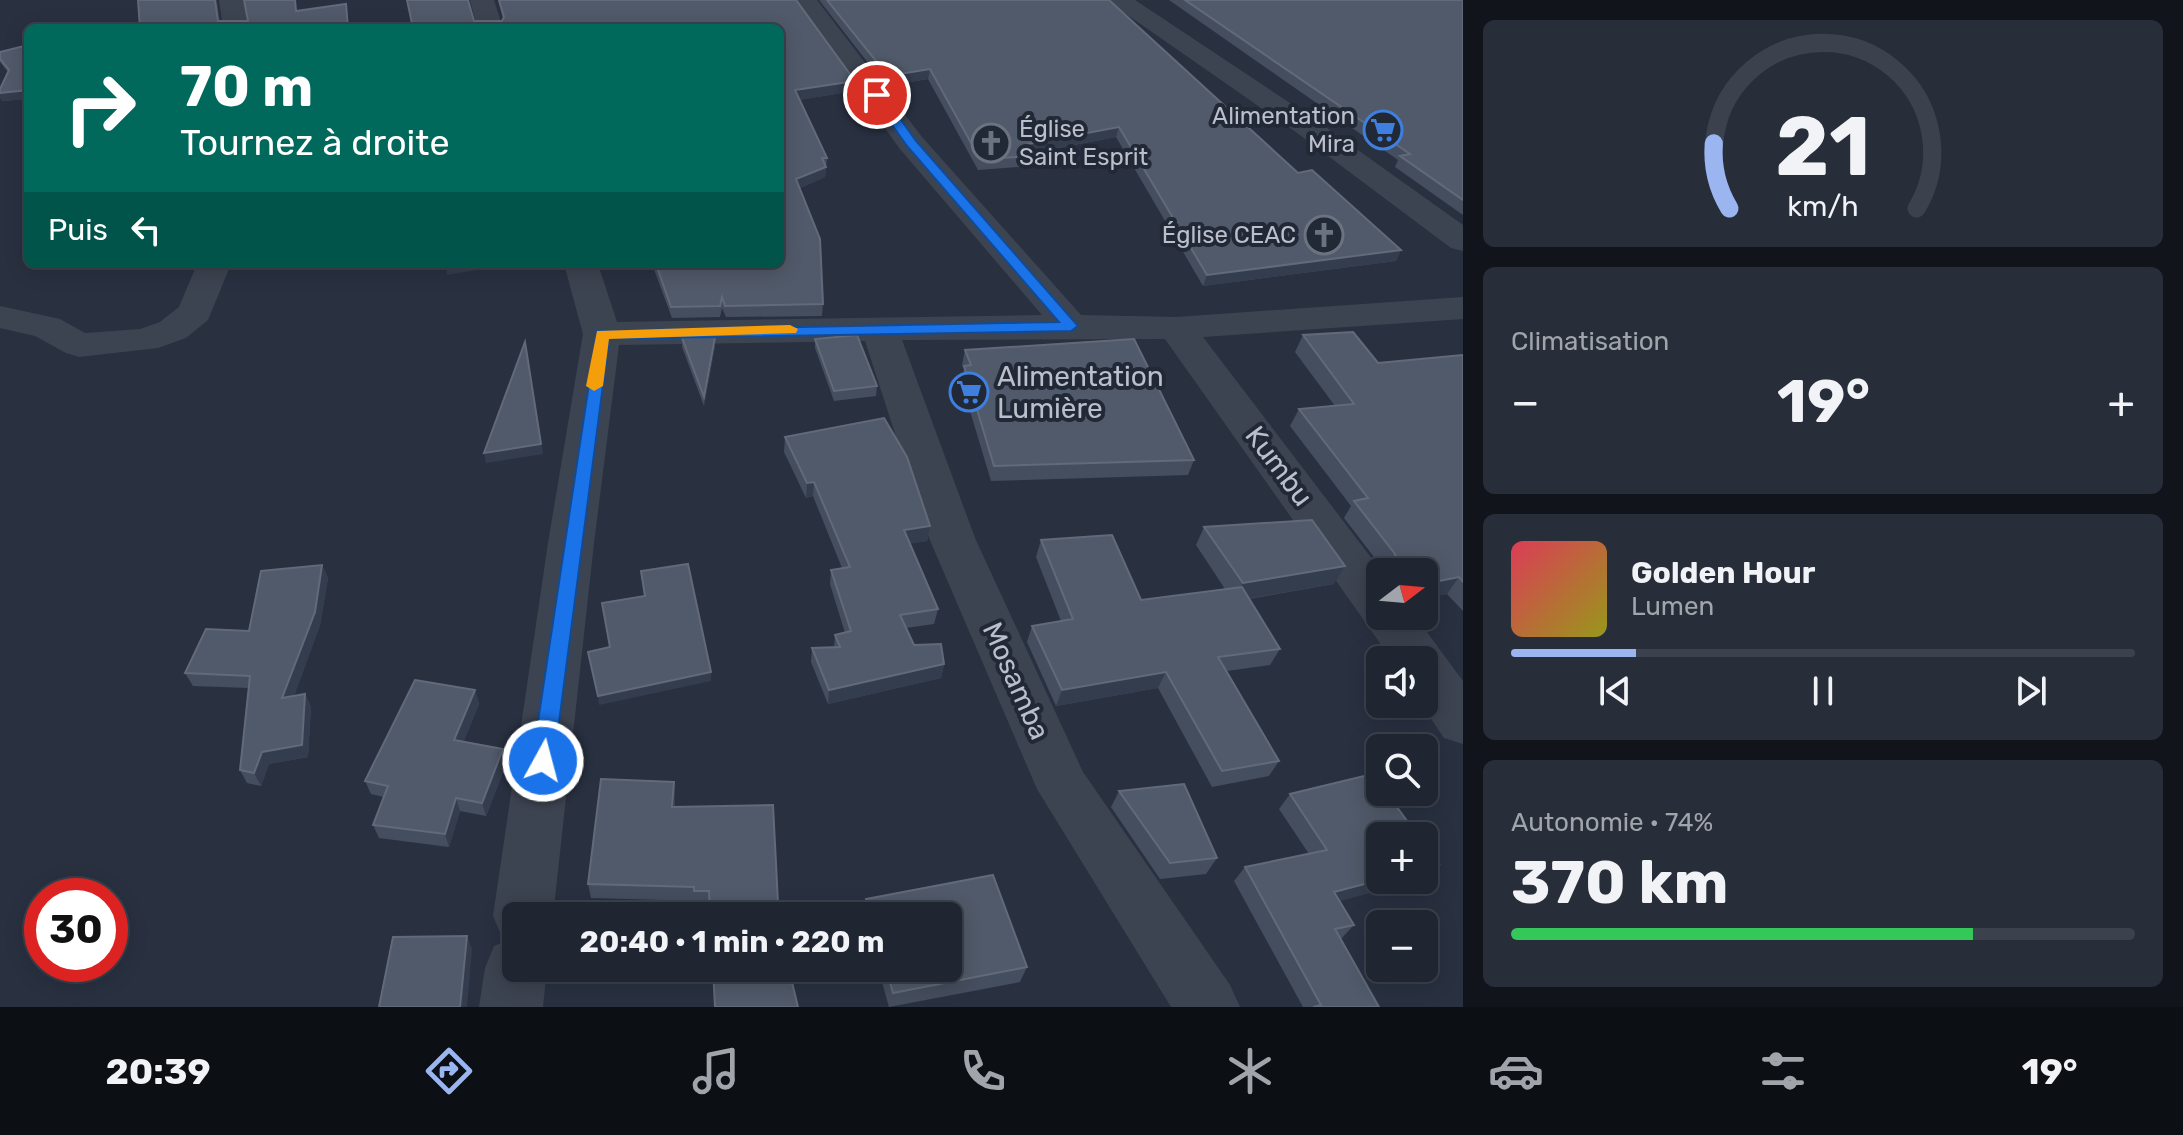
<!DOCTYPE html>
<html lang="fr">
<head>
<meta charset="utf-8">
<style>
	:root { --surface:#1f2531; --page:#272d39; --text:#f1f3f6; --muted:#a1a5ab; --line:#3c424d; --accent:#9ab5f0 }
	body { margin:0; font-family:Rubik,sans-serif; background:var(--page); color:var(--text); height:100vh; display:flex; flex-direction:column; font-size:30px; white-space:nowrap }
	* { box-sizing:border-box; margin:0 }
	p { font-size:26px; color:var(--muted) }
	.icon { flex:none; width:44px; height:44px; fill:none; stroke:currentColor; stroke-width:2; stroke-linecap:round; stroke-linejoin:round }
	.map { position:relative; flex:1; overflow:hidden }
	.side { display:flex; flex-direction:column; gap:20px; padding:20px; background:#11141b; width:720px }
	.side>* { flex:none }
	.top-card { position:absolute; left:24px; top:24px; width:760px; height:244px; border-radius:12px; box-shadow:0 4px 20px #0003,0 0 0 2px var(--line); background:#00695c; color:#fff; overflow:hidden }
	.needle { width:52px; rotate:74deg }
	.controls { position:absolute; left:1366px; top:558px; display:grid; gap:16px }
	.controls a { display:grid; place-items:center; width:72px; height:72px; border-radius:12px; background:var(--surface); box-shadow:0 4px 20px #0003,0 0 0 2px var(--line); font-size:40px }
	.speed { position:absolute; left:24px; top:878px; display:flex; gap:16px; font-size:40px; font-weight:700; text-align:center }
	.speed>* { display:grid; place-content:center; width:104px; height:104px; border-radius:50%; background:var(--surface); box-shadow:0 4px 20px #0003,0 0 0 2px var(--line); line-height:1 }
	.speed .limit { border:12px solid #d22; background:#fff; color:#111 }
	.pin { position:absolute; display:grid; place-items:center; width:68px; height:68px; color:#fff; margin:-34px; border:4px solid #fff; border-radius:50%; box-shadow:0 2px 8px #0007 }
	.me { position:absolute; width:88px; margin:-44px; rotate:7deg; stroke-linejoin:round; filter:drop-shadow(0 0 6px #0008) }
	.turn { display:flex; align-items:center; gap:28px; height:168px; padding:0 24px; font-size:36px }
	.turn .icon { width:104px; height:104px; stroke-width:2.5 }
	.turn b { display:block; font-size:56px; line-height:68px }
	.then { display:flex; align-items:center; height:76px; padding:0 24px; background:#0003; gap:16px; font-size:30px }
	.big { font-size:60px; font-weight:700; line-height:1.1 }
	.side .tile { flex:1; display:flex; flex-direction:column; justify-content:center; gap:12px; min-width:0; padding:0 28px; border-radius:12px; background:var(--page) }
	.side .dial { align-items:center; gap:0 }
	.dial svg { height:208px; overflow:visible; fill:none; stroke:var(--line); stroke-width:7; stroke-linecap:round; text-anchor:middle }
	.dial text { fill:var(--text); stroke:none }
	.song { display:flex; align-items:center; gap:24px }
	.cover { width:96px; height:96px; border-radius:12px; background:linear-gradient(135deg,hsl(350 70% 55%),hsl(60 70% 35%)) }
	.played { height:8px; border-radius:4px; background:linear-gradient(90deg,var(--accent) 20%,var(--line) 20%) }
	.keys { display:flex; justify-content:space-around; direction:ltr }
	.heat { display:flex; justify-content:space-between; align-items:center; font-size:44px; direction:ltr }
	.charge { height:12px; border-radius:6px; background:linear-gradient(90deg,#34c759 74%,var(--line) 0) }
	.trip { position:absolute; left:502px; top:902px; width:460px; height:80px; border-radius:12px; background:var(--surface); box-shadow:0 4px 20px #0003,0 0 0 2px var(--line); font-weight:700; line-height:80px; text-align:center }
	.tabs { display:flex; height:128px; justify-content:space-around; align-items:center; background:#0c0f14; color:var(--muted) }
	.tabs .icon { width:56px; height:56px }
	.tabs .on { color:var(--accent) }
	.tabs b { font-size:36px; color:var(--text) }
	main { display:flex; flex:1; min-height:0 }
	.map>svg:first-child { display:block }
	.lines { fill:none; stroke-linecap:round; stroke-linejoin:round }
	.minor { fill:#3d4451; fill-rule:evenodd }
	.wall { fill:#454e5e }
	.shaded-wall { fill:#343d4e }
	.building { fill:#515a6a; stroke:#626a79; stroke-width:2 }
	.route { fill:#1a73e8; stroke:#114b97; stroke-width:2 }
	.slow { fill:#f59e0b }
	.labels { text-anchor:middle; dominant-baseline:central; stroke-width:8; stroke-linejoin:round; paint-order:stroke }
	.far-poi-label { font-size:24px; fill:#babfcb; stroke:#222936; text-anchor:end }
	.poi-label { font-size:28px; fill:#babfcb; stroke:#222936; text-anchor:start }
	.street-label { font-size:28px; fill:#babfcb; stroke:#222936 }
</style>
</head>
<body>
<main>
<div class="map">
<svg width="1463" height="1007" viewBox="0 0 1463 1007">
	<rect width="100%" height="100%" fill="#293141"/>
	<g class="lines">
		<path class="minor" d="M219,0H243L249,28H223Z
			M470,0H494L503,28H477Z
			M792,0H817L922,137L1081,315L1176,317L1463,297V319L1203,337L1382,572L1380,616H1415L1463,681V744L1444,738L1421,704H1424V660H1392L1165,339L902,340L975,538L1083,772L1230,985L1240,1007H1171L1037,789L929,538L865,341L619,345L594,543L553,916H516V968H547L543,1007H479L485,968L494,946L509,940L502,937L493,916L548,543L583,334L564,264H598L617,322L1042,315L900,149Z
			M1106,0H1135L1320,123L1463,225V251L1451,248L1300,135Z
			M197,264H231L208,320L186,338L158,348L79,357L66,353L35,336L0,328V306L60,319L85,333L140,329L160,322L179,307Z"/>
	</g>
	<path class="wall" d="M498,0H796L854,91L799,100L827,158L825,177L800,188L823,304L822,316L726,317L722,308L720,317L672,318L652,264H780V28L474,21H502L503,19Z
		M819,0H1109L1298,173L1401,250L1396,261L1203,286L1116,137L1033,153L1035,156L1033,166L978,170L928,79L886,86Z
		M1169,0H1463V215L1395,167L1398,160Z
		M28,45V99L2,101L0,97V89L8,72L0,62V52Z
		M1303,335L1378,363L1463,355V611L1447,594L1424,598V572H1384V570L1344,518L1351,506L1290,426L1299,409L1335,406L1295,352Z
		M715,337V346L704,406L682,347V338Z
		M815,339L877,386L876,396L834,401L815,348Z
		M965,350L1194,460L1188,475L991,481L961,381L964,369L962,365Z
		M785,437L930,526L927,541L910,543L938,609L934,624L906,628L914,645L944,664L941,678L828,704L811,662L812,648L834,647L835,635L845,633L830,584L831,570L842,568L813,496L806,498L784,452Z
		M1204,527L1334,584L1249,599L1280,649L1270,665L1227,671L1279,761L1269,776L1212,787L1158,688L1056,706L1027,642L1032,626L1061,621L1036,557L1041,540L1141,600L1225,589L1196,545Z
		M322,565L328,578L320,625L294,696L305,694L311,707L308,757L269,764L261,786L247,783L240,770L249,688L193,686L185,673L249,631Z
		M475,690L479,704L463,742L507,762L486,816L460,811L449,847L379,838L373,825L384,797L371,794L365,781Z
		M1372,774L1340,901L1354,925L1341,939L1379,1007H1303L1234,881L1245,867L1309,854L1279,809L1290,794Z
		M674,782L675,807L773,805L709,905H695V901L591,898L588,884Z
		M1119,791L1217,858L1206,874L1160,879L1111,807Z
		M993,875L1027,967L1020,982L889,1007L878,968H948V916H863L866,899Z
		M712,968H798L797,983H792Z"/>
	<path class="shaded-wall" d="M215,0H217L221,28L218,21Z
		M930,69L928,79L886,86L888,76Z
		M855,81L854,91L794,101L795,90Z
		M28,90V99L2,101L0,97V93Z
		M1119,127L1116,137L1025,154L1028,144Z
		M826,167L825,177L795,190L796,179Z
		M1401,250L1396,261L1203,286L1207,275Z
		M445,264H496V267L447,275Z
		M715,337V346L704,406V397Z
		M525,342L543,454L486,463L484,453Z
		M814,482L813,496L806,498L807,483Z
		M930,526L927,541L902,545L904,530Z
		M322,565L328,578L320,625L289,711L282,698Z
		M1345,566L1334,584L1233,601L1243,583Z
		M1459,577L1447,594L1424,598V584Z
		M944,664L941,678L828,704L829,690Z
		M711,672V681L599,705L598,696Z
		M1166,672L1158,688L1056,706L1062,690Z
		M475,690L479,704L459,754L454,740Z
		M305,694L311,707L308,757L269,764L261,786L254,773L262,752Z
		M503,749L507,762L486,816L482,803Z
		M674,782L675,797L673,822L672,807Z
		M456,798L460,811L449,847L445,834Z
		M1439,864L1424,878V868Z
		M1380,880H1418L1322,906L1334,892Z
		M467,936L472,949L467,1007H460Z"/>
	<path class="building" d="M138,0H215L218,21H248L244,0H295L296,11L346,4L348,28H140Z
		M407,0H468L474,21H502L504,17L499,0H796L855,81L795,90L827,158H822L826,167L796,179L820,239L823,304L725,306L722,297L720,306L671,307L656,264H780V28H413Z
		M827,0H1109L1298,173L1312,170L1401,250L1207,275L1119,127L1028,144L1035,156L980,159L930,69L888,76Z
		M1185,0H1463V200L1400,156L1410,154Z
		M28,45V90L0,93V89L9,70L0,59V52Z
		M1353,332L1378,363L1463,355V582L1459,577L1424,584V572H1396L1395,554L1354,501L1368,498L1299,409L1354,404L1303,335Z
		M857,335L877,386L834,391L815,339Z
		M715,337L704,397L682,338Z
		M1134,339L1194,460L994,466L964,366L971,365L965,350Z
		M525,342L541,444L484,453Z
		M884,418L907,457L930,526L904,530L938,609L900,615L914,645L941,644L944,664L829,690L812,648L840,647L835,635L851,631L831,570L850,567L814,482L807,483L785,437Z
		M1312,520L1345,566L1243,583L1204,527Z
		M1112,535L1141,600L1242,587L1280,649L1218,657L1279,761L1222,771L1166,672L1062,690L1032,626L1073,619L1041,540Z
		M688,564L711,672L598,696L588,652L610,647L602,603L645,596L641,571Z
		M322,565L315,612L282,698L305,694L302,745L262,752L254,773L240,770L250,676L185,673L206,629L249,631L261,571Z
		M415,680L475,690L454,740L503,749L482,803L456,798L445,834L373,825L388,786L365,781Z
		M1372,774L1380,784V792H1386L1418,836H1380V880L1334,892L1354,925L1335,929L1379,1007H1313L1321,1005L1245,867L1327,850L1290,794Z
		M601,779L674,782L672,807L773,805L778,903L792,902L793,916H710L709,891H694V887L588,884Z
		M1184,784L1217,858L1170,863L1119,791Z
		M1424,844L1439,864L1424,868Z
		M993,875L1027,967L893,993L886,968H948V916H871L866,899Z
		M467,936L460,1007H379L393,937Z
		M713,968H798L799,970H789L798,1007H715Z"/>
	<path class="route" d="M877,91L881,92L916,141L1078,326L1071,331L609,339L554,761L551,768L543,770L535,768L532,761L597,331L1059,322L907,146L871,95Z"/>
	<path class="slow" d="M790,325L798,329L796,333L609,339L603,386L594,391L586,386L597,331Z"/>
	<defs>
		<g id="supermarket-ring" transform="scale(2)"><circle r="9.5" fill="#222936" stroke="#3f7fe0" stroke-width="1.5"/><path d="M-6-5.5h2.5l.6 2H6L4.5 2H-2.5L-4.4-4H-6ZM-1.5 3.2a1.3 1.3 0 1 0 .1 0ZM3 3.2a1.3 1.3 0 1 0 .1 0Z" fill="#3f7fe0"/></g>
		<g id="church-ring" transform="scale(2)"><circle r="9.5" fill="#222936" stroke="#6b7280" stroke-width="1.5"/><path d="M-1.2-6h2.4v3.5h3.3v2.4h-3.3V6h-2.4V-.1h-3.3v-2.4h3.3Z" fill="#6b7280"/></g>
	</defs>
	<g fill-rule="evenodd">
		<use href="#supermarket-ring" x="1383" y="130"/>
		<use href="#church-ring" x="991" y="143"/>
		<use href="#church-ring" x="1324" y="235"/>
		<use href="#supermarket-ring" x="969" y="392"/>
	</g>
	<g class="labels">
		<g class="far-poi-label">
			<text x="1355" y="116">Alimentation<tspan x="1355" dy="28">Mira</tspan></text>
			<text x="1019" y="129" text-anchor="start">Église<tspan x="1019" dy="28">Saint Esprit</tspan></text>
			<text x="1296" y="235">Église CEAC</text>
		</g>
		<g class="poi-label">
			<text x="997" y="376">Alimentation<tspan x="997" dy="32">Lumière</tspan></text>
		</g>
		<g class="street-label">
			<text transform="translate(1279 466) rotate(53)">Kumbu</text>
			<text transform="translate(1016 681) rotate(66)">Mosamba</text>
		</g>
	</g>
</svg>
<div class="controls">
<a><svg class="needle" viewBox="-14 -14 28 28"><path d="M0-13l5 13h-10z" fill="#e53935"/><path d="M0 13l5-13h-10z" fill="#a1a5ab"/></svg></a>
<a><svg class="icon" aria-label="sound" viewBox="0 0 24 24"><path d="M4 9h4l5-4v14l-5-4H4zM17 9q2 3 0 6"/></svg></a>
<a><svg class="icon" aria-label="search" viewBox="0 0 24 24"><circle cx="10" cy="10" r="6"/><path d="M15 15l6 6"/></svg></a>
<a>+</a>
<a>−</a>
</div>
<div class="speed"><div class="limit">30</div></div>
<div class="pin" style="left:877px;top:95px;background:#d93025"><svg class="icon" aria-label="arrive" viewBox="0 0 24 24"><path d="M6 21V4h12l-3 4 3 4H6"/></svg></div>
<svg class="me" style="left:543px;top:761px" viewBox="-20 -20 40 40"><circle r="17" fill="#1a73e8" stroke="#fff" stroke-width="3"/><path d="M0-11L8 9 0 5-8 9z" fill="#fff"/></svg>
<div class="trip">20:40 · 1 min · 220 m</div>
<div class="top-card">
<div class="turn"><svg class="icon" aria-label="right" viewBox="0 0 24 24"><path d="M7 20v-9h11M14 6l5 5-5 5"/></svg><div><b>70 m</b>Tournez à droite</div></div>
<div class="then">Puis<svg class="icon" aria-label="left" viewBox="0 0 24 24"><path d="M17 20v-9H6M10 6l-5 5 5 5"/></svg></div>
</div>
</div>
<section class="side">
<div class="tile dial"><svg viewBox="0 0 100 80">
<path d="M14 69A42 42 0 1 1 86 69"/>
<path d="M14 69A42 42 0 0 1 8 44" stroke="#9ab5f0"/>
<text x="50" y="56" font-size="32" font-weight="700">21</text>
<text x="50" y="72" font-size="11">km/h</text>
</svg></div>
<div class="tile"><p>Climatisation</p>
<div class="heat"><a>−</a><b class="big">19°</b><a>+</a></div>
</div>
<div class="tile">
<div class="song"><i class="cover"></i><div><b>Golden Hour</b><p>Lumen</p></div></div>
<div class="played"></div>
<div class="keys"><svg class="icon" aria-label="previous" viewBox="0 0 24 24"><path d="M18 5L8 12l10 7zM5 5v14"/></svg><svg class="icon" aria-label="pause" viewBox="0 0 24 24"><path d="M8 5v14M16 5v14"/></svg><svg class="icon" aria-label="next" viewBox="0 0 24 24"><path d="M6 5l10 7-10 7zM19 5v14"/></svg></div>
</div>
<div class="tile"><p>Autonomie · 74%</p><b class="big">370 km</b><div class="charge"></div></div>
</section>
</main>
<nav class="tabs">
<b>20:39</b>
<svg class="icon on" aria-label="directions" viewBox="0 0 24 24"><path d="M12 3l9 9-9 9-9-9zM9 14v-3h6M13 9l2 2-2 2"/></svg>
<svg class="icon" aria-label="music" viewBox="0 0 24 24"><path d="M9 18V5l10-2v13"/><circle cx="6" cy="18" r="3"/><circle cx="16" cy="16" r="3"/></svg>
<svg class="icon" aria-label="phone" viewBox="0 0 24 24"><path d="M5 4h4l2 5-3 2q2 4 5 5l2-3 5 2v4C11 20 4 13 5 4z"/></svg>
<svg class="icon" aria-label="climate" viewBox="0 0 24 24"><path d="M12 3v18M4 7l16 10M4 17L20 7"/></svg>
<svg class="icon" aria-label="car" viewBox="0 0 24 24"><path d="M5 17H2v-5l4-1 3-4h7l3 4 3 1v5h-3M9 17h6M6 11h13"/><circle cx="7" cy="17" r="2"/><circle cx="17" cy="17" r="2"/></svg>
<svg class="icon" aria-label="filters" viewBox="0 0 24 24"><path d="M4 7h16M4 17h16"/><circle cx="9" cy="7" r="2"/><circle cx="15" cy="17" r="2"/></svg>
<b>19°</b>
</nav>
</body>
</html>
